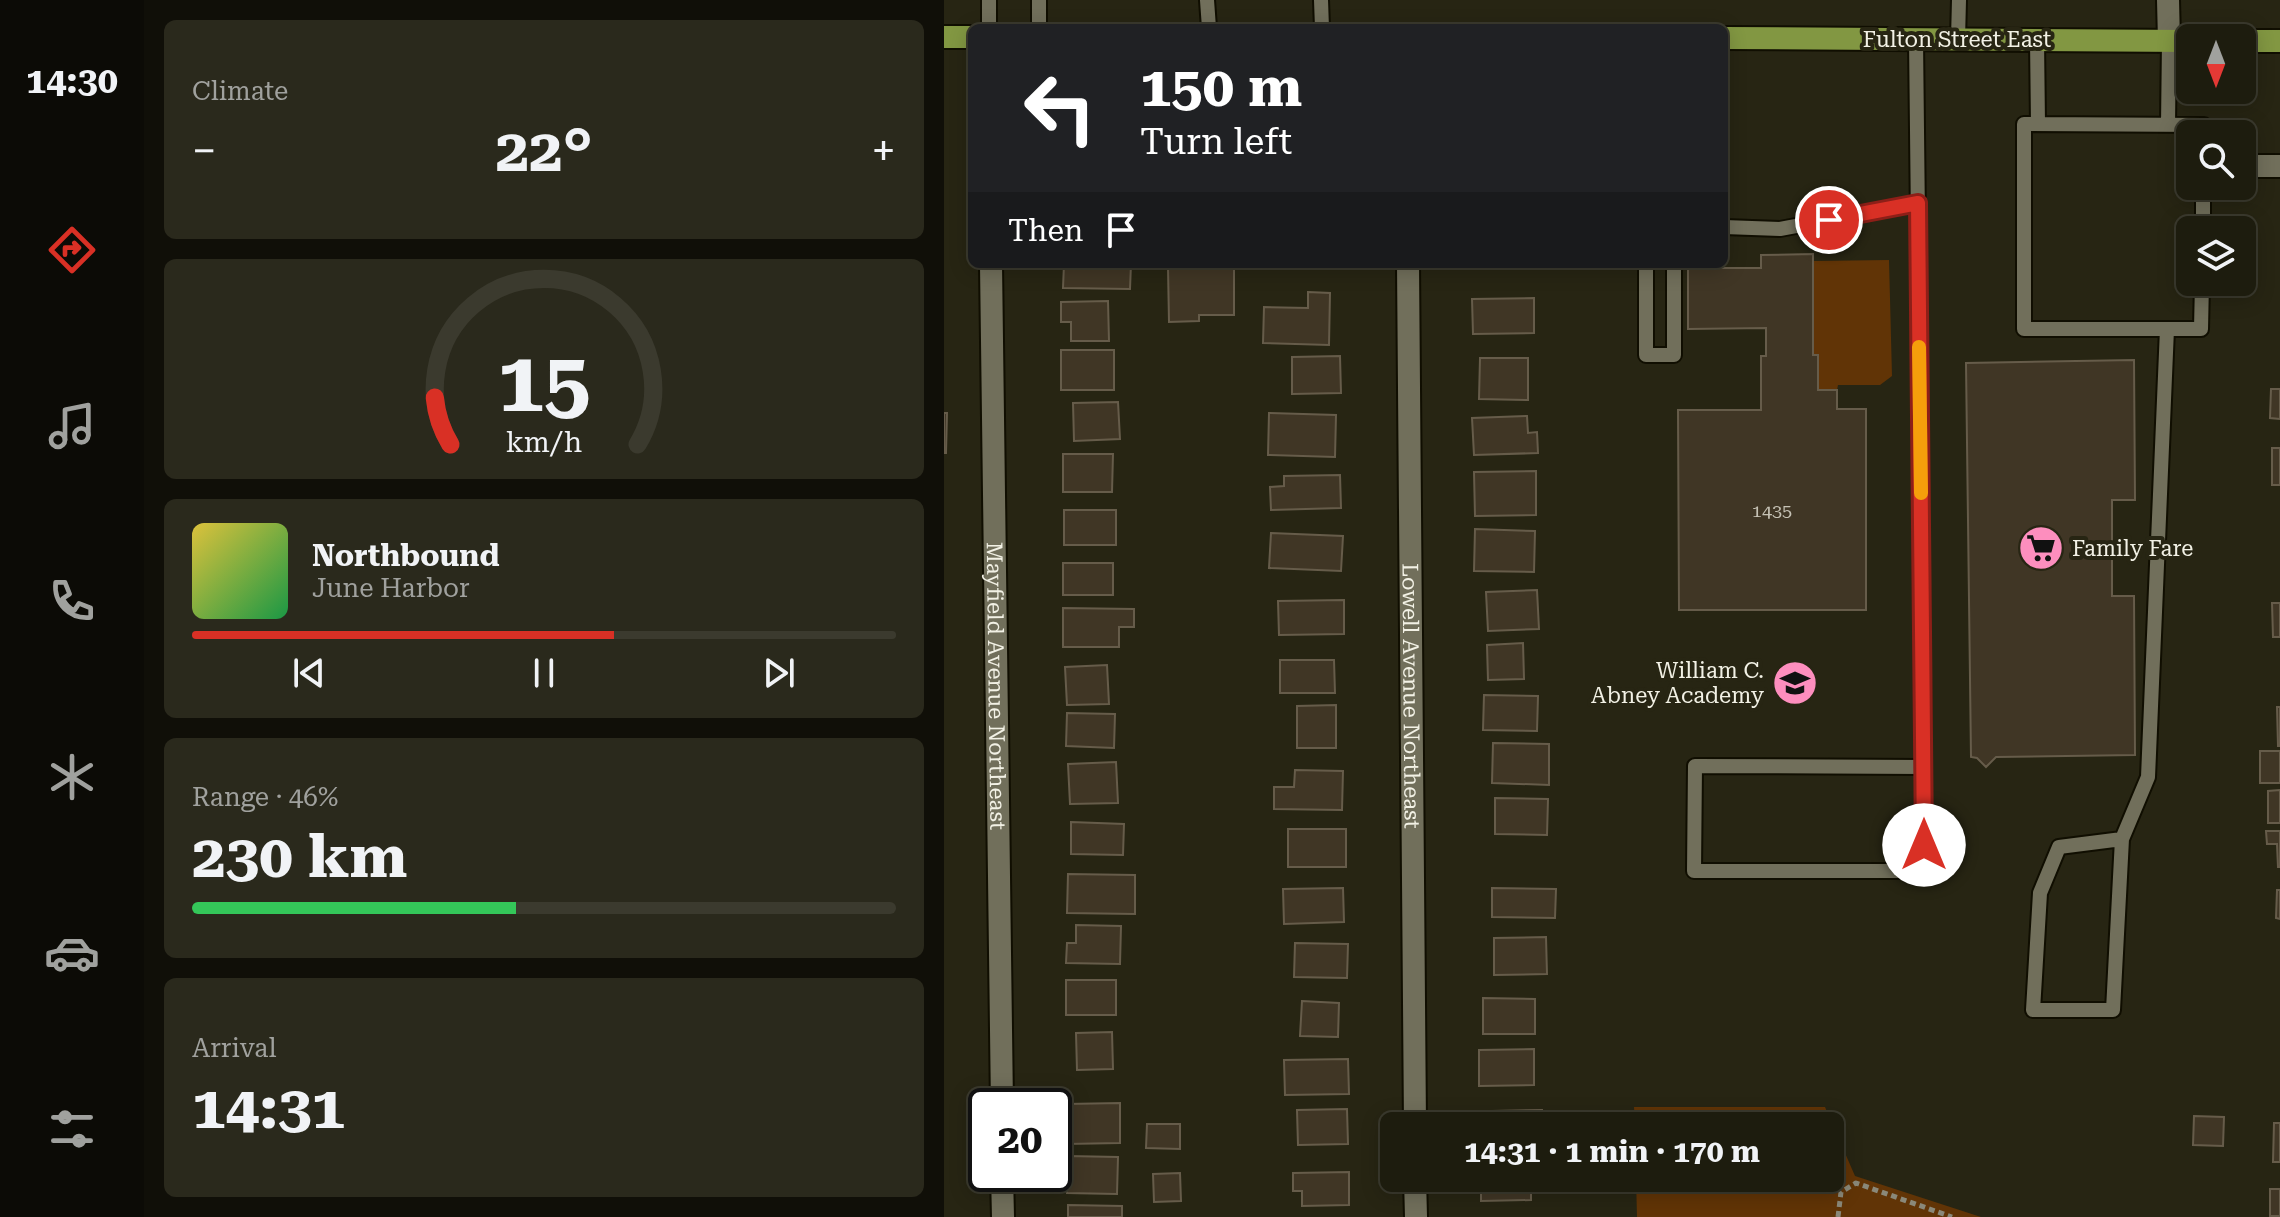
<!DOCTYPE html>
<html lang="en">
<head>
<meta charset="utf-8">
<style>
	:root { --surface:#1d1c0e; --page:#2a291c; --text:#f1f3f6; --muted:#a0a19e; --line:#3b3a2e; --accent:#d93025 }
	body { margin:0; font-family:"Roboto Serif",serif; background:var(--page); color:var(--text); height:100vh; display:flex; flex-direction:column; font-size:30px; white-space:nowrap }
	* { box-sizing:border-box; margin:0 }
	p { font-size:26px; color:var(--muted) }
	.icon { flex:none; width:44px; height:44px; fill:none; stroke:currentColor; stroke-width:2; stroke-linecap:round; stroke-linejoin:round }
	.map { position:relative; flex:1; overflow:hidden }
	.sheet { display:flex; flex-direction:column; gap:20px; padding:20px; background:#100f08; width:800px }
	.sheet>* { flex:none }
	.top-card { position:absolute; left:24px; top:24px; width:760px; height:244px; border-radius:12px; box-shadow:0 4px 20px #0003,0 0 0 2px var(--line); background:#202124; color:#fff; overflow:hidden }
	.needle { width:52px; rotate:180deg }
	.controls { position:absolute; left:1232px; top:24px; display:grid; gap:16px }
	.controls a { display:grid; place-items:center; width:80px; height:80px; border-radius:12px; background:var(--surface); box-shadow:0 4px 20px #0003,0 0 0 2px var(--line); font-size:40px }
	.speed { position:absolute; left:24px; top:1088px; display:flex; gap:16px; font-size:40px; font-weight:700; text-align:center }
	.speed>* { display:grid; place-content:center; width:104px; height:104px; border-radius:50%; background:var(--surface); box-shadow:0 4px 20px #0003,0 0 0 2px var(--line); line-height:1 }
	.speed .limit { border:4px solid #111; border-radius:12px; background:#fff; color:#111 }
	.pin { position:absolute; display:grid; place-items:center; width:68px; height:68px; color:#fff; margin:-34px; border:4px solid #fff; border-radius:50%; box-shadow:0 2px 8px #0007 }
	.me { position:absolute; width:88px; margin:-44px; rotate:0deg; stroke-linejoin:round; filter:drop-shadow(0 0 6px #0008) }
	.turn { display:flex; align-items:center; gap:28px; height:168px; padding:0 40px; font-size:36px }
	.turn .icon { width:104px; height:104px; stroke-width:2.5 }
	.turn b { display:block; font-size:56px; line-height:68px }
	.then { display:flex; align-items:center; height:76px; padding:0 40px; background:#0003; gap:16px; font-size:30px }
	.big { font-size:60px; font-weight:700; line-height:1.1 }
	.sheet .card { flex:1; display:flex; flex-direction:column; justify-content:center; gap:12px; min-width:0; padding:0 28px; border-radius:12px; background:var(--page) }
	.sheet .dial { align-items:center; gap:0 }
	.dial svg { height:208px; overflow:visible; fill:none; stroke:var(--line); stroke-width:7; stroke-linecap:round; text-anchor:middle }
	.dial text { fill:var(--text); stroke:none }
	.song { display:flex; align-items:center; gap:24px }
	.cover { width:96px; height:96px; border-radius:12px; background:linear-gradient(135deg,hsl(50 70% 55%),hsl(140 70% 35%)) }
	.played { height:8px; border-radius:4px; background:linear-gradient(90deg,var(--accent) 60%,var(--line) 60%) }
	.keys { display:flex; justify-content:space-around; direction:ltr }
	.heat { display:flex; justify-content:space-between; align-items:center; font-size:44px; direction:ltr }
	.charge { height:12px; border-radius:6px; background:linear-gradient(90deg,#34c759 46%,var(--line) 0) }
	.trip { position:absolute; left:436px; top:1112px; width:464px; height:80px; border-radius:12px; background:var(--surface); box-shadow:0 4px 20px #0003,0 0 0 2px var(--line); font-weight:700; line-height:80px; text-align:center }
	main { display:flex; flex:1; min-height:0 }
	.tab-bar { display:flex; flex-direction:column; width:144px; justify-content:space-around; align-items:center; background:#0c0b06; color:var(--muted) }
	.tab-bar .icon { width:56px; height:56px }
	.tab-bar .current { color:var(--accent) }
	.tab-bar b { font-size:36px; color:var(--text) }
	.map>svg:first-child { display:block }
	.green { fill:#613406 }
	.building { fill:#403625; stroke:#665c4a; stroke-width:2 }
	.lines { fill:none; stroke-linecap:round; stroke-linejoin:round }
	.service-casing { stroke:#100e01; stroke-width:18 }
	.minor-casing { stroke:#100e01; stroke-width:26 }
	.tertiary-casing { stroke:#100e01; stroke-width:26 }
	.primary-casing { stroke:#100e01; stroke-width:26 }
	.path { stroke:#8a8879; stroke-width:5; stroke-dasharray:6 4; stroke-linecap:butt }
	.service { stroke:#716f5b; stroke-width:14 }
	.minor { stroke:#716f5b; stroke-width:22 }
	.tertiary { stroke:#716f5b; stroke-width:22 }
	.primary { stroke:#829742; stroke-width:22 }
	.route-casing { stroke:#8d1f18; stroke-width:20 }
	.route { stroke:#d93025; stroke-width:14 }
	.slow { stroke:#f59e0b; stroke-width:14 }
	.labels { text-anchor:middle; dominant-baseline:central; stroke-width:8; stroke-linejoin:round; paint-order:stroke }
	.number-label { font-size:18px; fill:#c6c2b5 }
	.street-label { font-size:22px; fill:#f2f1e5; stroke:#272513 }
	.poi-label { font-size:22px; fill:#f2f1e5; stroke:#272513; text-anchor:start }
</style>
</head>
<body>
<main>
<nav class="tab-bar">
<b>14:30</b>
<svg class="icon current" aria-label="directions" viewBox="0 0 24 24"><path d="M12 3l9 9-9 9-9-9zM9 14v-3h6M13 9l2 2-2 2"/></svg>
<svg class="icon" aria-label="music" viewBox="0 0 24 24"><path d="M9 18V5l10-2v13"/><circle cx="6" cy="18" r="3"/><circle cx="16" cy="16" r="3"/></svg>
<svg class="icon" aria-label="phone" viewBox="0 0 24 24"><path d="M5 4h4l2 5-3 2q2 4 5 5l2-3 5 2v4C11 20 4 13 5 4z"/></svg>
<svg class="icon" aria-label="climate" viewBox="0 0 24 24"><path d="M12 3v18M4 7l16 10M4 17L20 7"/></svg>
<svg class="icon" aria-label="car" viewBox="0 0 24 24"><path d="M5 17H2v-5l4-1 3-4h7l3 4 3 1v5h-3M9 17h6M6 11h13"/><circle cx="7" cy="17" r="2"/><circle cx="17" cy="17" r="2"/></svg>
<svg class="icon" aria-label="filters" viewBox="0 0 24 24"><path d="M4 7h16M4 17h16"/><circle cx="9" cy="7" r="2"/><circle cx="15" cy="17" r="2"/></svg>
</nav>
<section class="sheet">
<div class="card"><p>Climate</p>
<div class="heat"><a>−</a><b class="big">22°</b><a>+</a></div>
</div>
<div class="card dial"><svg viewBox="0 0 100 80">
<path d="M14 69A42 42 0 1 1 86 69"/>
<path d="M14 69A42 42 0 0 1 8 51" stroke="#d93025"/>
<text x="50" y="56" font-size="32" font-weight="700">15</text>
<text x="50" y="72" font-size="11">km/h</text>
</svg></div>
<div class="card">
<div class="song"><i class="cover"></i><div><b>Northbound</b><p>June Harbor</p></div></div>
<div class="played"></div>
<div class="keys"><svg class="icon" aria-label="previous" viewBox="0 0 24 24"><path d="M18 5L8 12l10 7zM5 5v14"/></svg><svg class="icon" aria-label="pause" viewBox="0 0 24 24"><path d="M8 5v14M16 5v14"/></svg><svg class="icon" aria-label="next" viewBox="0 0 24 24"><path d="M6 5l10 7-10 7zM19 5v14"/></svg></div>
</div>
<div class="card"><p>Range · 46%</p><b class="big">230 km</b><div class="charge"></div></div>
<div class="card"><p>Arrival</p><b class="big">14:31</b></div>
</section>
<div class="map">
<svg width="1336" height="1217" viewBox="0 0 1336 1217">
	<rect width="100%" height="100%" fill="#272513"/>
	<path class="green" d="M945,260L948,376L936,385H894L893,390H874V356L869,355V261Z
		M690,1107H881L911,1176L1037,1217H693L692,1178H886V1126H691Z"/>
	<path class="building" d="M869,254V355H874V390H893V409H922V610H735L734,410H817V356H822V328L744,329V268H817V255Z
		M120,264H187L186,289L119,288Z
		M290,267V315H255V321L225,322L224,268Z
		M364,292L386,293L385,345L319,343L320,307L364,308Z
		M590,298V333L529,334L528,299Z
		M164,301L165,341H127V322H117V302Z
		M117,350H170V390H117Z
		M396,356L397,393L348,394V357Z
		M536,358H584V400L535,399Z
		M1190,360L1191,500H1168V596H1190L1191,755L1052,757L1042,767L1033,758L1027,757L1022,363Z
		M1327,389H1336V419L1326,418Z
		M174,402L176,439L130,441L129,403Z
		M0,413H3L2,453H0Z
		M325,413L392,415L391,457L324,455Z
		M583,416L584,433L593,432L594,453L530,455L528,418Z
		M1328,448H1336V485H1328Z
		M119,454H169L168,492H119Z
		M592,471V515L531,516L530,472Z
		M396,475L397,508L327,510L326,487L340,486V476Z
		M120,510H172V545H120Z
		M531,529L591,531L590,572L530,571Z
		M327,533L399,536L397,571L325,568Z
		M119,563H169V595H119Z
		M593,590L595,629L544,631L542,592Z
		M400,600V634L335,635L334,601Z
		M1328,603H1336V637H1329Z
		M119,608L190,609V627H175V647H119Z
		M579,643L580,679L544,680L543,645Z
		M336,660H390L391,693H336Z
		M163,665L165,704L123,705L121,667Z
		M540,695L594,696L593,731L539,730Z
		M392,705V748H353V706Z
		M1333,707H1336V746H1334Z
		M123,713L171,714L170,748L122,746Z
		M549,743L605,744V785L548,783Z
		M1316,751H1336V783H1316Z
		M172,762L174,803L126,804L124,764Z
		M351,770L399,771L398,810L330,809V787H350Z
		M1336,790V823H1324V791Z
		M551,798L604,799L603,835L551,834Z
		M127,822L180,824L179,855L127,854Z
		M344,829H402V867H344Z
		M1322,831H1336V867H1334L1333,844H1323Z
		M124,874L191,875V914L123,913Z
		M399,888L400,922L340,924L339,889Z
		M548,888L612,889L611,918L548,917Z
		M1333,890H1336V919L1332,918Z
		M132,925L177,926L176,964L122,963L123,943H132Z
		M602,937L603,974L550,975V938Z
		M351,943L404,944L403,978L350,977Z
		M122,980H172V1015H122Z
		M539,998L591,999V1034H539Z
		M358,1001L395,1003L394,1037L356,1036Z
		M168,1032L169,1069L133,1070L132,1033Z
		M590,1049V1085L535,1086V1050Z
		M404,1059L405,1094L341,1095L340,1060Z
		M176,1103V1143L122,1144V1104Z
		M403,1109L404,1144L354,1145L353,1110Z
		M598,1110V1126H548V1111Z
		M1250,1116L1280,1117L1279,1146L1249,1145Z
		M1330,1123H1336V1162H1329Z
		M203,1124H236V1149L202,1148Z
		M124,1156L174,1157L173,1194L123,1193Z
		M405,1172V1205L358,1206V1191H349V1173Z
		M236,1173L237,1201L210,1202L209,1174Z
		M537,1178H587V1200L537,1201Z
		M1326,1189H1336V1216H1326Z
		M124,1205L178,1206V1217H124Z"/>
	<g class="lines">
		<g class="service-casing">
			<path id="service" d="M95,0V28
				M263,0L265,28
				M377,0L378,28
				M45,28V0
				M972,39L980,767V871H750L751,766L980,767
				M1014,39L1015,0
				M1093,40L1094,124
				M1224,125L1225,41
				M780,227L836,229L974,203
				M1259,230V186
				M702,264V355H730V264
				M1258,282L1257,329H1080V124L1260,125V134
				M1178,839L1115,847L1096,893L1089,1010H1169L1178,839L1204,777L1223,329"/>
		</g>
		<g class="minor-casing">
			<g id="minor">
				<path d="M1298,166H1336"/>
				<path id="s1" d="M47,264L58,1106"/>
				<path id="s2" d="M464,264L471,1126"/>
				<path d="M58,1174L59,1217"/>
				<path d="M471,1178L472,1217"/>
			</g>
		</g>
		<g class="tertiary-casing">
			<path id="tertiary" d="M1224,0L1225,41"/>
		</g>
		<g class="primary-casing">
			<path id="primary" d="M0,37H28
				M780,38L1246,41
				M1298,41H1336"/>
		</g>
		<path class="path" d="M894,1217L897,1192L912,1183L1008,1217"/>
		<use href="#service" class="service"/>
		<use href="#minor" class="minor"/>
		<use href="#tertiary" class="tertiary"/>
		<use href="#primary" class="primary"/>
	</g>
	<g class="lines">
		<g class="route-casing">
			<path id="route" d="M885,220L974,203L980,845"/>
		</g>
		<use href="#route" class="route"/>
		<path class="slow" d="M975,347L977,493"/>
	</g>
	<defs>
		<g id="supermarket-disc" transform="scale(2.3)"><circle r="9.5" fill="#fd8ebe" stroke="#272513"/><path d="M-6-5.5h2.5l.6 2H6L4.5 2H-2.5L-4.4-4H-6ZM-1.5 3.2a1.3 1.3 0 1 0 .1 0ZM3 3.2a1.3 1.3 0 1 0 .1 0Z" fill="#111"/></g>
		<g id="school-disc" transform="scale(2.3)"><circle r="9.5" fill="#fd8ebe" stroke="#272513"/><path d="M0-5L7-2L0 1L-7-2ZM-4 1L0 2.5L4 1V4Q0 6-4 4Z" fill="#111"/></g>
	</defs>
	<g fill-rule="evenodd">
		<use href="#supermarket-disc" x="1097" y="548"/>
		<use href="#school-disc" x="851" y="683"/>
	</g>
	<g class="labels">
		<g class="number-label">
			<text x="828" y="510">1435</text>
		</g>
		<g class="street-label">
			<text x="1013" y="39">Fulton Street East</text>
			<text stroke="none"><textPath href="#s1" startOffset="422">Mayfield Avenue Northeast</textPath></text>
			<text stroke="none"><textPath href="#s2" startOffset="432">Lowell Avenue Northeast</textPath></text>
		</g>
		<g class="poi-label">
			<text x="1128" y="548">Family Fare</text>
			<text x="820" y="670" text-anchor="end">William C.<tspan x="820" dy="25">Abney Academy</tspan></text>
		</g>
	</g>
</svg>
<div class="controls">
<a><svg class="needle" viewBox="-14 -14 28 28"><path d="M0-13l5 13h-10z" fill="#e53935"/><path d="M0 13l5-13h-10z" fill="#a0a19e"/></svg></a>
<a><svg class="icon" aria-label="search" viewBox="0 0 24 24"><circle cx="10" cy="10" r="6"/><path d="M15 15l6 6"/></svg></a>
<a><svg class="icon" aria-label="layers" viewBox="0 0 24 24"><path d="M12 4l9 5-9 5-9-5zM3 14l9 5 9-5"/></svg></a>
</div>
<div class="speed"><div class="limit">20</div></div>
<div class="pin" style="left:885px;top:220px;background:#d93025"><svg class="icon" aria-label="arrive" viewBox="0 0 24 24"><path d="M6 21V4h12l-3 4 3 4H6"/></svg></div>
<svg class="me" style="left:980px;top:845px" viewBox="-20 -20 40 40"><circle r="19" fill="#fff"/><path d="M0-13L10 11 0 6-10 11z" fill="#d93025"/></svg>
<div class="trip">14:31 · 1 min · 170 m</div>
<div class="top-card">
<div class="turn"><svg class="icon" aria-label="left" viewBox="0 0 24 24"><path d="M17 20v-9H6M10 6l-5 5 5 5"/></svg><div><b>150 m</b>Turn left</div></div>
<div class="then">Then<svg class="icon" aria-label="arrive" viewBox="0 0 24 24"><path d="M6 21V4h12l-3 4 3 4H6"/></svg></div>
</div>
</div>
</main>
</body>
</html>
